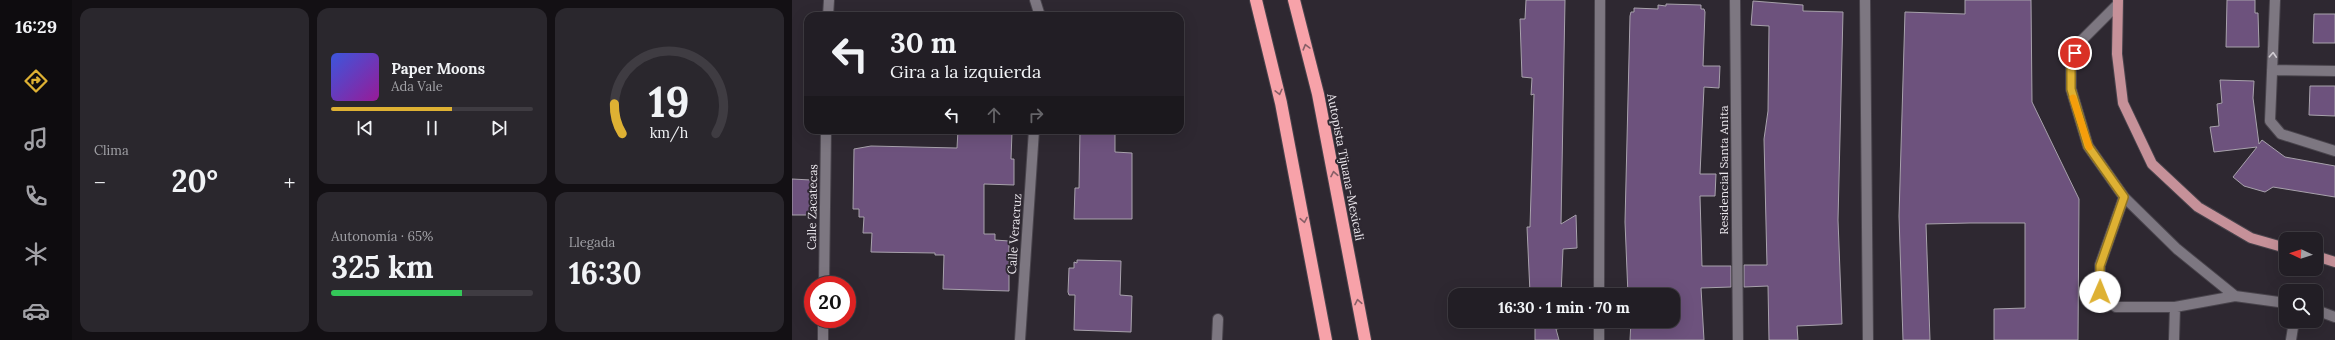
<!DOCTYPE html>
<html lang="es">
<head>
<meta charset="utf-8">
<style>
	:root { --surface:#221e25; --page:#2a272d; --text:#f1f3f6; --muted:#a2a2a7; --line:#3f3c42; --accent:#deb133 }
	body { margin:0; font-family:Lora,serif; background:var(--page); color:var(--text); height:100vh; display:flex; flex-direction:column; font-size:15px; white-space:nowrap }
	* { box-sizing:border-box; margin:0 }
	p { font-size:13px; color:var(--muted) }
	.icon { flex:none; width:22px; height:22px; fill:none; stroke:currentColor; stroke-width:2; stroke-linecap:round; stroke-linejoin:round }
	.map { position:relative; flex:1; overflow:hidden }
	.drawer { display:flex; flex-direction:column; gap:8px; padding:8px; background:#131014; width:720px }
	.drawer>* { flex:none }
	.hud { position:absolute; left:12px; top:12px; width:380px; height:122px; border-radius:12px; box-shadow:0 4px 16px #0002,0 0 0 1px var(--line); background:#221e25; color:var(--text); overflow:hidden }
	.needle { width:26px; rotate:274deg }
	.controls { position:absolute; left:1487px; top:232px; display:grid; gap:8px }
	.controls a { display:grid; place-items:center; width:44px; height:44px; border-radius:8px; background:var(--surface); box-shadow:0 4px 16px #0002,0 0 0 1px var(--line); font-size:20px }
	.speed { position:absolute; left:12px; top:276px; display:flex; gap:8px; font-size:20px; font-weight:700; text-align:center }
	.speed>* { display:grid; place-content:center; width:52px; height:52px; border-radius:50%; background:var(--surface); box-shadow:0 4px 16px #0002,0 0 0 1px var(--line); line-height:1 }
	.speed .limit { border:6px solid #d22; background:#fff; color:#111 }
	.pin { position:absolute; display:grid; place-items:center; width:34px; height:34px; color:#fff; margin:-17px; border:2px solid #fff; border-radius:50%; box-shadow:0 1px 4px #0007 }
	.me { position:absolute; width:44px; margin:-22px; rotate:1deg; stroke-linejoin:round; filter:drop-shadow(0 0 3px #0008) }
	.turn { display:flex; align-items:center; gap:14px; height:84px; padding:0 20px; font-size:18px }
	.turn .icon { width:52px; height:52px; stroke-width:2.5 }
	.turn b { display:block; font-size:28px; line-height:34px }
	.lanes { display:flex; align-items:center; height:38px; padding:0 20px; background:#0003; justify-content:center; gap:20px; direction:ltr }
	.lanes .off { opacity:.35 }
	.big { font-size:30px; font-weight:700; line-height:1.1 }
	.drawer .widget { flex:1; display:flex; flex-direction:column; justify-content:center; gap:6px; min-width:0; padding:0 14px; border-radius:12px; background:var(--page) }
	.drawer .dial { align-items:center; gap:0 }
	.dial svg { height:104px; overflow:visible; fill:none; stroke:var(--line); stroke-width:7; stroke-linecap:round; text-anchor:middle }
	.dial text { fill:var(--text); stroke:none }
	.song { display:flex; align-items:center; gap:12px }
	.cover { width:48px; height:48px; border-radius:6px; background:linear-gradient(135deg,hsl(230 70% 55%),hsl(300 70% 35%)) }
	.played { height:4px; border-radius:2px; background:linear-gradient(90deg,var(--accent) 60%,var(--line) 60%) }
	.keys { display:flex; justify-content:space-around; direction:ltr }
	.heat { display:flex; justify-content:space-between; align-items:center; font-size:22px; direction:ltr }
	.charge { height:6px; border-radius:3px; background:linear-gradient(90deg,#34c759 65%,var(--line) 0) }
	.drawer .tiles { flex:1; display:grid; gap:8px; grid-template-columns:repeat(3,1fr) }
	.widget:first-child { grid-row:span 2 }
	.trip { position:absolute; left:656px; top:288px; width:232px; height:40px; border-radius:12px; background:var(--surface); box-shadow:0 4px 16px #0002,0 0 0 1px var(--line); font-weight:700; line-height:40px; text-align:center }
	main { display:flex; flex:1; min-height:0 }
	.menu { display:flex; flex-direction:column; width:72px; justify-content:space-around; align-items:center; background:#0e0c0f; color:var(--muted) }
	.menu .icon { width:28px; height:28px }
	.menu .active { color:var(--accent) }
	.menu b { font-size:18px; color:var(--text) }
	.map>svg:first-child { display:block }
	.building { fill:#6d527d; stroke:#a8a2ac }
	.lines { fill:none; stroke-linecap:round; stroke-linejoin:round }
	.minor-casing { stroke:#49444c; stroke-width:12 }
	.major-casing { stroke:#49444c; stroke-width:12 }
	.highway-casing { stroke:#49444c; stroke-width:14 }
	.minor { stroke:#7d7781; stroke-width:10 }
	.major { stroke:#c69199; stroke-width:10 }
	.highway { stroke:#f7a2a9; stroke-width:12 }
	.oneway { stroke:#885f67 }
	.oneway2 { stroke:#d0cbd2 }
	.route-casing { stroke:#907321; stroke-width:10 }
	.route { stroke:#deb133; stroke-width:7 }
	.slow { stroke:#f59e0b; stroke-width:7 }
	.labels { text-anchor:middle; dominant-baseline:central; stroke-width:4; stroke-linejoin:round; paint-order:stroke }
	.street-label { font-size:12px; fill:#ebe7ed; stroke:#2e2831 }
</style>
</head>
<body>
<main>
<nav class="menu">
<b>16:29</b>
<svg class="icon active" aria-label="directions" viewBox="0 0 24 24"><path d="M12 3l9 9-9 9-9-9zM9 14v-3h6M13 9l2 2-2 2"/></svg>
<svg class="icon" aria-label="music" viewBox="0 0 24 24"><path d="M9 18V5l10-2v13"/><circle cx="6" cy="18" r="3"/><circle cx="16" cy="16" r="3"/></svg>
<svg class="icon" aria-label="phone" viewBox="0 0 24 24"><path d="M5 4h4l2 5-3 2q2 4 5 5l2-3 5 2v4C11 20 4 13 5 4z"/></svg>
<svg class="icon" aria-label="climate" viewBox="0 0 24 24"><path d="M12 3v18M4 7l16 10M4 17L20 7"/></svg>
<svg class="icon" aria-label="car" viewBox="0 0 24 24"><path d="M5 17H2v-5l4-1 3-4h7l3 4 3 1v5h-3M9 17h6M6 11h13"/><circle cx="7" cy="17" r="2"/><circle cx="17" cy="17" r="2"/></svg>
</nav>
<section class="drawer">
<div class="tiles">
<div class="widget"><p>Clima</p>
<div class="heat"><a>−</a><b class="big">20°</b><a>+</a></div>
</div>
<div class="widget">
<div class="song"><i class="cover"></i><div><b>Paper Moons</b><p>Ada Vale</p></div></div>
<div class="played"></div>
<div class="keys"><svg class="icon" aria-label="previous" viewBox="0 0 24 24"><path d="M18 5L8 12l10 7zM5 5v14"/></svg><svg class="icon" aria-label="pause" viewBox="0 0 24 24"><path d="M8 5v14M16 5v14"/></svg><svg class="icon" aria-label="next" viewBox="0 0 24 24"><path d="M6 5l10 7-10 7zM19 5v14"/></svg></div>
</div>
<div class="widget dial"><svg viewBox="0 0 100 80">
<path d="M14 69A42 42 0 1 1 86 69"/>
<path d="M14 69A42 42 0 0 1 8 46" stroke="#deb133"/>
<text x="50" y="56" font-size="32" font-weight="700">19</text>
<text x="50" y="72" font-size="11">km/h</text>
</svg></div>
<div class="widget"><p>Autonomía · 65%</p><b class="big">325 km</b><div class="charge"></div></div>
<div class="widget"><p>Llegada</p><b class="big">16:30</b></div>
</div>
</section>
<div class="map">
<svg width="1543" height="340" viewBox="0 0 1543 340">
	<rect width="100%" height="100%" fill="#2e2831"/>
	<path class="building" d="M734,0H773L769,224L784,215L785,248L771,249L769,295L738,293L735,227H738L742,94L739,95L740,78L730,77L728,19H733Z
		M1173,0H1239L1240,102L1287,199L1286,340H1202V309L1233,308V223H1178L1134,224L1138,340H1111L1107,216L1113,12L1173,14Z
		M1435,0H1463V13H1466L1467,47H1434Z
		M961,1L1011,5V11L1051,12L1046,220L1050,324L1005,326L1006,340H977L976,286L952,287V265H975L972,139L976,111L977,26L959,25Z
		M874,4L909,5V9H912L913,12L911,66H928L927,88L912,87L908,174H924L923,196H908L910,266H939V287L909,288L912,340H838L839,321H881V295H836L833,222L838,16L839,12H842V8L866,9V5L874,6Z
		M1522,14H1543V43H1521Z
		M1428,80L1462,81L1461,98L1467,144L1470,140L1493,157L1543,166V197L1481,187L1473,192L1452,186L1441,177L1465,147L1422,152L1418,127L1427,126L1425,104L1430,103Z
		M1518,86H1543V116L1517,115Z
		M166,130L220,132L219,159H222V185L192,184V234H203V240L217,241V291L151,289L152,255H143V253L79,252L80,233H71L72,217H67V209H61L62,149L79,146L165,148Z
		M288,130H323V152L340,153V219H282L283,188H287Z
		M0,179L19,180L18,215H0Z
		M285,260L329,261L328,295L340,296L339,332L282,330L283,295H277L276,292L277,268H282V262L285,263Z
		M743,321H769L770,328L764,329L767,340H743Z"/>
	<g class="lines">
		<g class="minor-casing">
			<path id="minor" d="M243,0L248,16
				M943,0L946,340
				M1073,0L1076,340
				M1483,0L1478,121L1489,134L1543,151
				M1325,5L1287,43L1279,64V89L1296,146L1332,197L1385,249L1443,296L1494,303
				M36,16L37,0
				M1480,70L1543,71
				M1332,197L1308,265V292L1324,307H1383L1443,296
				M32,285L34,130
				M807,295L808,0
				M1524,310L1543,317
				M31,340V319
				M228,340L242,130
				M425,340L426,319
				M807,340V321
				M1382,340L1383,307
				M1499,340L1502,321"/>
		</g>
		<g class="major-casing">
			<path id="major" d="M1326,0L1325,54L1331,103L1360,164L1406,207L1459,238L1494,248
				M1524,256L1543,262"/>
		</g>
		<g class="highway-casing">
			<path id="highway" d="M464,0L489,103L534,340
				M502,0L526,94L573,340"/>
		</g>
		<use href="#minor" class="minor"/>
		<use href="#major" class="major"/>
		<use href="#highway" class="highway"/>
	</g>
	<defs><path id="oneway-chevron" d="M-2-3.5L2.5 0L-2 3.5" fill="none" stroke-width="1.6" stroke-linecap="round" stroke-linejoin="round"/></defs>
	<g class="oneway">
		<use href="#oneway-chevron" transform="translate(514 47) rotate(-105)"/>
		<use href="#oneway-chevron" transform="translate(487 92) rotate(76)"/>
		<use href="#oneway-chevron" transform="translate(542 174) rotate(-101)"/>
		<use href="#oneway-chevron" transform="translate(512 220) rotate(79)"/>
		<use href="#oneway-chevron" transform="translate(566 302) rotate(-101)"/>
	</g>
	<use class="oneway2" href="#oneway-chevron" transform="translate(1481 55) rotate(-87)"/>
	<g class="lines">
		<g class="route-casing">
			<path id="route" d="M1283,53L1279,64V89L1296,146L1332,197L1308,266V292"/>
		</g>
		<use href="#route" class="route"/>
		<path class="slow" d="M1281,98L1297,147"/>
	</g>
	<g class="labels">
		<g class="street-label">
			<text transform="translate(554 167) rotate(79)">Autopista Tijuana-Mexicali</text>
			<text transform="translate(931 170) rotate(-90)">Residencial Santa Anita</text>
			<text transform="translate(20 207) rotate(-89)">Calle Zacatecas</text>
			<text transform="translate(222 234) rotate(-86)">Calle Veracruz</text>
		</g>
	</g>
</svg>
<div class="controls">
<a><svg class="needle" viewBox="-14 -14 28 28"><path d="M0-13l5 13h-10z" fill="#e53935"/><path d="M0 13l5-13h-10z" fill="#a2a2a7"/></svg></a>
<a><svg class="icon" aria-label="search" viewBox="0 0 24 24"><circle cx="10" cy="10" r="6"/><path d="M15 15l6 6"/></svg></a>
</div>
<div class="speed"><div class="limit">20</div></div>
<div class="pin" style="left:1283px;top:53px;background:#d93025"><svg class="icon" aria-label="arrive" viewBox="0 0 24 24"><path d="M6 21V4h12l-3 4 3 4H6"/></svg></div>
<svg class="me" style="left:1308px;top:292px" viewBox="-20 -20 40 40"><circle r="19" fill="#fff"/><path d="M0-13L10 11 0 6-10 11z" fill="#deb133"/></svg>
<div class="trip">16:30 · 1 min · 70 m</div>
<div class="hud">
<div class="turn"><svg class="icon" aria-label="left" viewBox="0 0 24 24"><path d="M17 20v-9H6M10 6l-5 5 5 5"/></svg><div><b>30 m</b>Gira a la izquierda</div></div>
<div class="lanes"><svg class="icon" aria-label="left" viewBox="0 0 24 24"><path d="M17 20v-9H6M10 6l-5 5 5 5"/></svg><svg class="icon off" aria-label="ahead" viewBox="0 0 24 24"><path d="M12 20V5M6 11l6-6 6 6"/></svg><svg class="icon off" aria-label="right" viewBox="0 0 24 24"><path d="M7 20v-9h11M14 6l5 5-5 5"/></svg></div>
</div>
</div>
</main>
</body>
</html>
